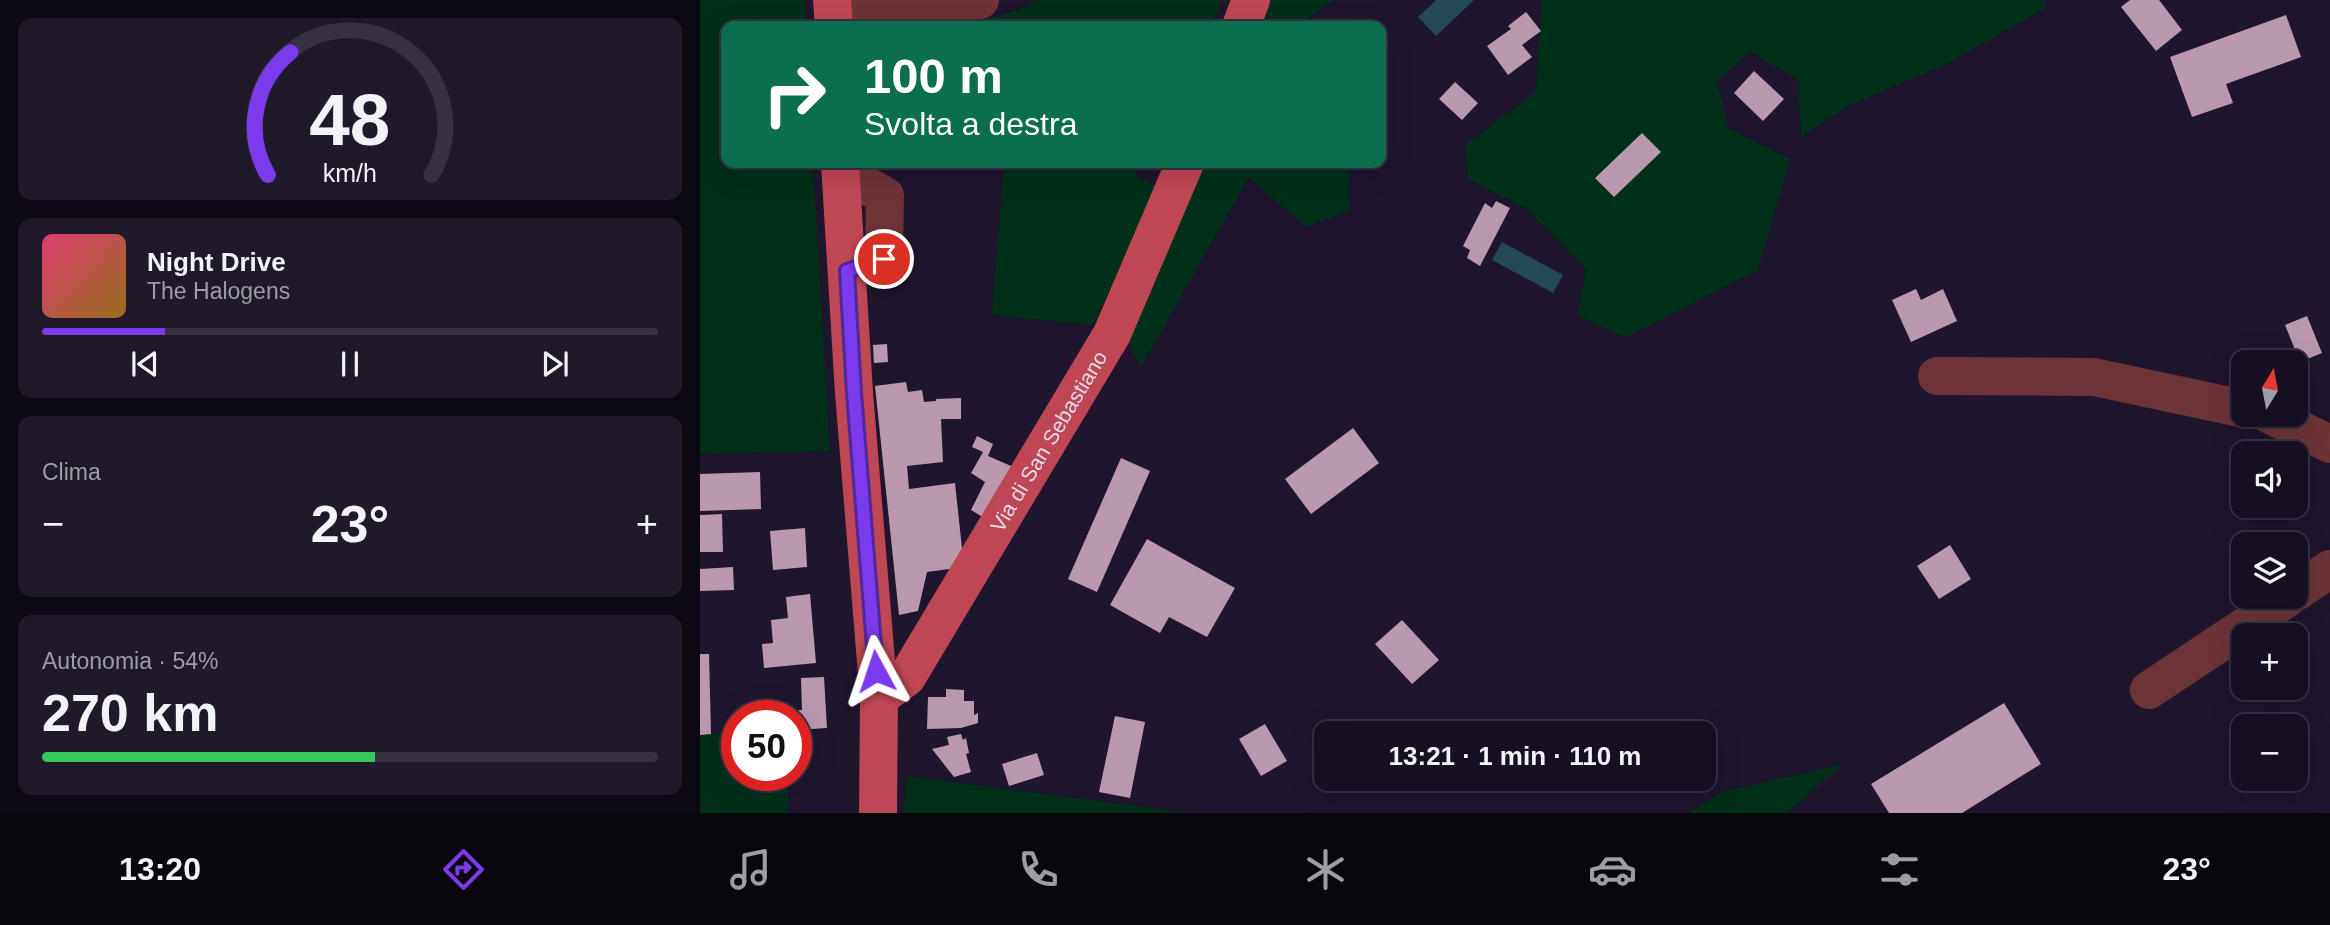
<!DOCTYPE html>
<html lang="it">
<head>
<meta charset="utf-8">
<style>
	:root { --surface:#171022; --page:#20192a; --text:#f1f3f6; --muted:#9e9da5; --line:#363040; --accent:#7c3aed }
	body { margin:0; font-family:Helvetica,sans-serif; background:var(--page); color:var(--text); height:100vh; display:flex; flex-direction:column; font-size:26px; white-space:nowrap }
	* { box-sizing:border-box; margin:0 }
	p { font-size:23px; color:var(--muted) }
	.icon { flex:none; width:38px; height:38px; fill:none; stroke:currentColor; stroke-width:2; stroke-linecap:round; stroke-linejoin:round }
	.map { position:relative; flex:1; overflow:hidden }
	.side { display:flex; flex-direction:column; gap:18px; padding:18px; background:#0d0913; width:700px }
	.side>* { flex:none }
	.banner { position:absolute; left:21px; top:21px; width:665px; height:147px; border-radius:14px; box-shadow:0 7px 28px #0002,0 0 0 2px var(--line); background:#0b6e4f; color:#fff; overflow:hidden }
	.needle { width:46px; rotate:10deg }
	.fabs { position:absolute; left:1531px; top:350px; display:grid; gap:14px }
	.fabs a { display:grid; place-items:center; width:77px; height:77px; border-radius:14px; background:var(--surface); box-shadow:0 7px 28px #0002,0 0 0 2px var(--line); font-size:35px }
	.speed { position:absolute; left:21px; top:700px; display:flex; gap:14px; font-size:35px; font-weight:700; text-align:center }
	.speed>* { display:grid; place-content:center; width:91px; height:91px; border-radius:50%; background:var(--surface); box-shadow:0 7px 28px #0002,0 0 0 2px var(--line); line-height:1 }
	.speed .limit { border:10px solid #d22; background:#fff; color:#111 }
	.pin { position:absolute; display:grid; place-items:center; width:60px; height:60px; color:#fff; margin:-30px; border:4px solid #fff; border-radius:50%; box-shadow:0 2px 7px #0007 }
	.me { position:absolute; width:77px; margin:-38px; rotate:355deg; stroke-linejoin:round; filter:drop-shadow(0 0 5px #0008) }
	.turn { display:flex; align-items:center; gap:24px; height:147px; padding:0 28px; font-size:32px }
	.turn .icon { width:91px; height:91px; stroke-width:2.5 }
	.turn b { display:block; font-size:49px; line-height:60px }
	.big { font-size:52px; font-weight:700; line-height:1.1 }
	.side .tile { flex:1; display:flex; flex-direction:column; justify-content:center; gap:10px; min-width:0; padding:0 24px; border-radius:14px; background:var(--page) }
	.side .dial { align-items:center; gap:0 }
	.dial svg { height:182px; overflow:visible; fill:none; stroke:var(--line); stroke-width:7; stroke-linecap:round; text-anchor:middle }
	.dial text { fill:var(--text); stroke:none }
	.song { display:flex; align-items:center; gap:21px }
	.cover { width:84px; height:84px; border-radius:10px; background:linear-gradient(135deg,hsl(340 70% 55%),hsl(40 70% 35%)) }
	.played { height:7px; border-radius:4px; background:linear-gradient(90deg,var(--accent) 20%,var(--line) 20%) }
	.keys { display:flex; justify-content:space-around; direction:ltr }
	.heat { display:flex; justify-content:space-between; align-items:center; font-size:38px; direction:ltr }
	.charge { height:10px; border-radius:5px; background:linear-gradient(90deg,#34c759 54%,var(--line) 0) }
	.trip { position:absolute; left:614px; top:721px; width:402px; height:70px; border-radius:14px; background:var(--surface); box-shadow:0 7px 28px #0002,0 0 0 2px var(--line); font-weight:700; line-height:70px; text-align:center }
	.tab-bar { display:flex; height:112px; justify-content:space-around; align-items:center; background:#09060e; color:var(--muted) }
	.tab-bar .icon { width:49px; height:49px }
	.tab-bar .current { color:var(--accent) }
	.tab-bar b { font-size:32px; color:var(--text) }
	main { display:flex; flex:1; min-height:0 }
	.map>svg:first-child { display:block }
	.green { fill:#002f1a }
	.water { fill:#224954 }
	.building { fill:#ba99ae }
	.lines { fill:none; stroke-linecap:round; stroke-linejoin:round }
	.minor { stroke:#6d3438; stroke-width:38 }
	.major { stroke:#be4753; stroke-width:38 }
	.route-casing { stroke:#51269a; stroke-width:18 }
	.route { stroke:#7c3aed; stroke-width:12 }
	.labels { text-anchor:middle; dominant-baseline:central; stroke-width:7; stroke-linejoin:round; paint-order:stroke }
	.street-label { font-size:21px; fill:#e2dced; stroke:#1f152d }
</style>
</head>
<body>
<main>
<section class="side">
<div class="tile dial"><svg viewBox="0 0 100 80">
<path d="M14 69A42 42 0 1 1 86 69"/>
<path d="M14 69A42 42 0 0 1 24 15" stroke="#7c3aed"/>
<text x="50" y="56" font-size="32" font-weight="700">48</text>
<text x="50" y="72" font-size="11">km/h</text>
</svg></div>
<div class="tile">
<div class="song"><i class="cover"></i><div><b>Night Drive</b><p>The Halogens</p></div></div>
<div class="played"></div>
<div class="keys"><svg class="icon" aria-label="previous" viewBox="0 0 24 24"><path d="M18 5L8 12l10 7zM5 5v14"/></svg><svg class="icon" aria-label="pause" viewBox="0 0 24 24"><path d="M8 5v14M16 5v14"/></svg><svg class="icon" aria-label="next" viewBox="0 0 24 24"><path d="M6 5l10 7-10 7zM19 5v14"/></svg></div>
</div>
<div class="tile"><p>Clima</p>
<div class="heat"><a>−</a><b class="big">23°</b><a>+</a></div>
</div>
<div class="tile"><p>Autonomia · 54%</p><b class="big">270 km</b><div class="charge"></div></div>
</section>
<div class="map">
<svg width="1630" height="813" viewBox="0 0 1630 813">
	<rect width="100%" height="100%" fill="#1f152d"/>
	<path class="green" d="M0,0H105L106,26H26V163H113L130,451L0,454Z
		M336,0H522L511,26H216C255,21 302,23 336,0Z
		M562,0H634L602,22L601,26H551Z
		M842,0H1345V8L1249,63L1148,106L1101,137L1098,79L1050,52L1017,82L1028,128L1090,159L1058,270L925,338L878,315L886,269L827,209L768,179L765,145L836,92Z
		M304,163H439L436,177L459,187L393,325L292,315Z
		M494,163H649V211L606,227L549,177L441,367L422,332Z
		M37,733V775H87L89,813H0V734Z
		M1143,764L1087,813H988L1022,792Z
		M207,776L491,813H203Z"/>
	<path class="water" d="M736,0H774L736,36L718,17Z
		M802,242L863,275L853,293L792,260Z"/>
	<path class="building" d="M1430,0H1459L1482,30L1456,51L1421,7Z
		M826,12L841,31L822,45L832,57L808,75L787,46L811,29L808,26Z
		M1586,15L1601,57L1526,84L1533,103L1492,117L1470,57Z
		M1054,71L1084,99L1063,121L1034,93Z
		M755,82L778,103L762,120L739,99Z
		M942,133L961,152L914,197L895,178Z
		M796,201L810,208L780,266L767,258L770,250L763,246L785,203L792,208Z
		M1216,289L1221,300L1243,289L1257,321L1211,342L1192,300Z
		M1607,316L1622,353L1600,362L1585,325Z
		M187,344L188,362L174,363L173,345Z
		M206,382L208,392L222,390L224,402L236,401V399L261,398V419H241L243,462L207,466L209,489L255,483L264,567L227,572L218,611L199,615L175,386Z
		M653,428L679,463L611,514L585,479Z
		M277,436L293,444L288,456L318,469L291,522L271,510L285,482L271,473L283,452L272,447Z
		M421,458L450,471L397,592L368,579Z
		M60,472L61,509L0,511V474Z
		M22,514L23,552H0V515Z
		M105,528L107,567L73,570L70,531Z
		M447,539L535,588L507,637L469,617L460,633L410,605Z
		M1250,545L1271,579L1239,599L1217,566Z
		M33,567L34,590L0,591V569Z
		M110,594L116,663L64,668L62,644L73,643L71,620L88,618L86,597Z
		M702,620L739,660L712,684L675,644Z
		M0,654H9L11,734L0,735Z
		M124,677L127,728L96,730V716H58L57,712L102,710L101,678Z
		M246,689L264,690V701H274V715L278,713V723L261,728L227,729L228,697H246Z
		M1304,703L1341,764L1262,813H1189L1171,784Z
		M415,716L445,722L430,798L399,792Z
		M565,724L587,761L561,776L539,739Z
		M261,734L263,740L266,738L269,753L266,754L271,772L254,777L232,749L249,745L247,737Z
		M337,753L344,775L309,786L302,764Z"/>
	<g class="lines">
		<path class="minor" d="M134,20L280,0
			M141,171L185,196L184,259L147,271
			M1237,376L1394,377L1544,409
			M1570,415L1630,444
			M1596,592L1630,569
			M1449,690L1589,597"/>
		<g class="major">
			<path d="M132,0L134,26"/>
			<path d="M541,26L551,0"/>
			<path d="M140,163L154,393L179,698L178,813"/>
			<path id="s1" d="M179,698L207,677L412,334L485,163"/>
		</g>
	</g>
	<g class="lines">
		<g class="route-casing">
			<path id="route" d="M176,671L154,393L147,271L184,259"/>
		</g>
		<use href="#route" class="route"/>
	</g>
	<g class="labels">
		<g class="street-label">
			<text stroke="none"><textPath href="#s1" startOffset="310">Via di San Sebastiano</textPath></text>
		</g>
	</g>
</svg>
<div class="fabs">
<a><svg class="needle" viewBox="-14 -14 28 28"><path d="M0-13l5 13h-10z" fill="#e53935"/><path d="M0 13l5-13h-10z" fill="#9e9da5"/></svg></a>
<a><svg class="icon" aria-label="sound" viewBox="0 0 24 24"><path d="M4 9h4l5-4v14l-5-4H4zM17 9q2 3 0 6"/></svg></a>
<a><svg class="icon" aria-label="layers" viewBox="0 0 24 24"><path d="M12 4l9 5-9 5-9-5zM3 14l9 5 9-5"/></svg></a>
<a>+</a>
<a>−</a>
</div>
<div class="speed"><div class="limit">50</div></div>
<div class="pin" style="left:184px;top:259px;background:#d93025"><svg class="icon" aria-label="arrive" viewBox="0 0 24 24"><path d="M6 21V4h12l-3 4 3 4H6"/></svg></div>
<svg class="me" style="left:176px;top:671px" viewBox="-20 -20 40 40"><path d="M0-17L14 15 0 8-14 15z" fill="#7c3aed" stroke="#fff" stroke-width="4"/></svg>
<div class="trip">13:21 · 1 min · 110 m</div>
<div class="banner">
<div class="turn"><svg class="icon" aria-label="right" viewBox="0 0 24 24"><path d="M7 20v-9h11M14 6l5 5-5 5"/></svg><div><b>100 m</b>Svolta a destra</div></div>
</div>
</div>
</main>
<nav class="tab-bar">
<b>13:20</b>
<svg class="icon current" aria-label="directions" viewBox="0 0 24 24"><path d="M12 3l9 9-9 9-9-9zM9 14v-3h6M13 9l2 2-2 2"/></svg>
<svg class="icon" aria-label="music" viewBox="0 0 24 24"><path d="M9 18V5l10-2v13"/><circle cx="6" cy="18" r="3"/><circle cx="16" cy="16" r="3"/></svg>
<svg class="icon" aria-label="phone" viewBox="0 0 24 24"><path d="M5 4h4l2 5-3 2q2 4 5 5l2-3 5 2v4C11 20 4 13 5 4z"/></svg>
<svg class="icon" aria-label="climate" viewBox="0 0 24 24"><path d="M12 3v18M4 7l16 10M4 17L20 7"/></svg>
<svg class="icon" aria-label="car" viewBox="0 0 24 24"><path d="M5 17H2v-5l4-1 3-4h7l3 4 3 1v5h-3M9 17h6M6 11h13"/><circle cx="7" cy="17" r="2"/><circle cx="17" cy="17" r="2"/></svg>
<svg class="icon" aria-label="filters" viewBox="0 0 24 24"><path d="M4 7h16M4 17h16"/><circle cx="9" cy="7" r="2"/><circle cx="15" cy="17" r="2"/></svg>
<b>23°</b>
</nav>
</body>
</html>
